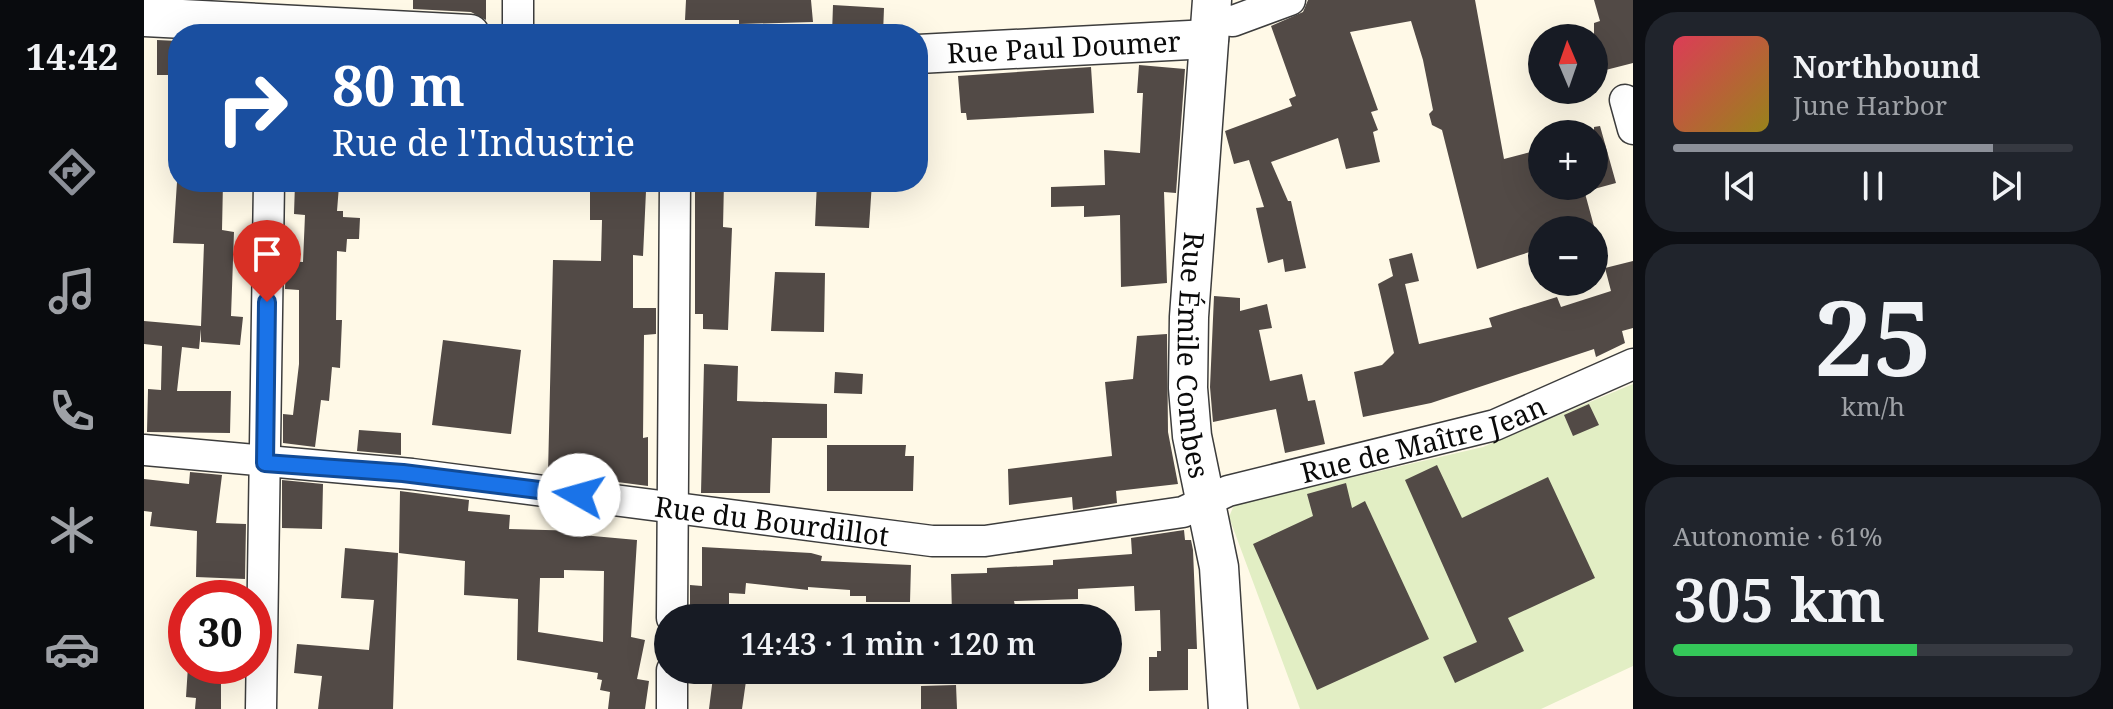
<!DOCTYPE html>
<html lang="fr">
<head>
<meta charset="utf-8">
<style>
	:root { --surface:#171b24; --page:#20242c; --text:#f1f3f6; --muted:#9ea1a6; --line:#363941; --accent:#8c9099 }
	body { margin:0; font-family:"Noto Serif",serif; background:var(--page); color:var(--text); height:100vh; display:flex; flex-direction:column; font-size:30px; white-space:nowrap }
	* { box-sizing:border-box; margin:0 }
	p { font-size:26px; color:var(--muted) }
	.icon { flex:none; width:44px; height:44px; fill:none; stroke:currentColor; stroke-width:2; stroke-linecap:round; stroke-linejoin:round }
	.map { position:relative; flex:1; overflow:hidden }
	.side { display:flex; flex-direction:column; gap:12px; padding:12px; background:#0d0f14; width:480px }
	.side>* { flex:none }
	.top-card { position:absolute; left:24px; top:24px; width:760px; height:168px; border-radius:32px; box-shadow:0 8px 32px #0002; background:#1a4fa0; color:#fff; overflow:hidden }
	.needle { width:52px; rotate:358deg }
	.buttons { position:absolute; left:1384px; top:24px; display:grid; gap:16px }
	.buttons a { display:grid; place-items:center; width:80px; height:80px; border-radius:50%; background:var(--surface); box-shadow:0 8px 32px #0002; font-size:40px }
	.speed { position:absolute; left:24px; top:580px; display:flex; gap:16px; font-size:40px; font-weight:700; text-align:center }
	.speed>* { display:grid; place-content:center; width:104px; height:104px; border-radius:50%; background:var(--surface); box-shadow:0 8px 32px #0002; line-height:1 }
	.speed .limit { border:12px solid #d22; background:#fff; color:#111 }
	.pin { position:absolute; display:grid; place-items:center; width:68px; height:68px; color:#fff; margin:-82px -34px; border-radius:50% 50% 50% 0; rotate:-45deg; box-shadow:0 0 8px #0007 }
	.pin .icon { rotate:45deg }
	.me { position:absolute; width:88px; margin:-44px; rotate:277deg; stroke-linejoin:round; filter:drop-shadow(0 0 6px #0008) }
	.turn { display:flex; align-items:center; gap:28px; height:168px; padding:0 32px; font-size:36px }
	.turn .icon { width:104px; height:104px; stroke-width:2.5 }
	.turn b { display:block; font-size:56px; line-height:68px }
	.big { font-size:60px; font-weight:600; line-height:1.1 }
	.side .card { flex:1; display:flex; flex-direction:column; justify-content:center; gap:12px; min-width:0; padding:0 28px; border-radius:32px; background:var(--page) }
	.side .dial { align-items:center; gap:0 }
	.dial b { font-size:104px; line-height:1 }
	.song { display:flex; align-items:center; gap:24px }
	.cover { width:96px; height:96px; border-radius:12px; background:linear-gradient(135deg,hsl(350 70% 55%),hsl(50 70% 35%)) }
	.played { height:8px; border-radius:4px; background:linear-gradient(90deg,var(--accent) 80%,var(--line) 80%) }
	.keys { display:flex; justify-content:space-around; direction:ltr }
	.charge { height:12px; border-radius:6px; background:linear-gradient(90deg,#34c759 61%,var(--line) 0) }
	.trip { position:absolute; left:510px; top:604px; width:468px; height:80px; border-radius:40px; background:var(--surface); box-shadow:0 8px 32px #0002; font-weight:600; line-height:80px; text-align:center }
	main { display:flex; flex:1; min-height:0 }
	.dock { display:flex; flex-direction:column; width:144px; justify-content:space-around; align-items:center; background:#090b0e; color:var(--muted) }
	.dock .icon { width:56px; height:56px }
	.dock .active { color:var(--accent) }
	.dock b { font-size:36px; color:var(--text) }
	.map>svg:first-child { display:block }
	.pitch { fill:#e2eec4 }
	.building { fill:#524a46; fill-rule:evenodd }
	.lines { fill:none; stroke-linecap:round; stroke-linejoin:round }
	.minor-casing { stroke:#3d3d3d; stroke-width:33 }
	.tertiary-casing { stroke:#3d3d3d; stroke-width:41 }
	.minor { stroke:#fff; stroke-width:30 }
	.tertiary { stroke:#fff; stroke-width:38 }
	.route-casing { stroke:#114b97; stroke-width:20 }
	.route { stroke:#1a73e8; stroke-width:14 }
	.labels { text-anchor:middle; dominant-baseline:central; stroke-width:8; stroke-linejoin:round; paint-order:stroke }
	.street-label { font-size:28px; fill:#0a0a0a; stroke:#fff }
</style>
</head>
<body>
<main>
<nav class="dock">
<b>14:42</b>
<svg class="icon active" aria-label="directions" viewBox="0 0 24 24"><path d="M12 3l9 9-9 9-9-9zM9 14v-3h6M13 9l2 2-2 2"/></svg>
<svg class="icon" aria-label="music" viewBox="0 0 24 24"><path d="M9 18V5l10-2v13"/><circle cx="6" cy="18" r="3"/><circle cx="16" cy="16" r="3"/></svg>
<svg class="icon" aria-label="phone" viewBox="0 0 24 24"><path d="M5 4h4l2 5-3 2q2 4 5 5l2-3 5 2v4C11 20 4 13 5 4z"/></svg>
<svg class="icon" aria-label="climate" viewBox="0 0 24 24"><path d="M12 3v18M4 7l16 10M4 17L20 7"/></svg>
<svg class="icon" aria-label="car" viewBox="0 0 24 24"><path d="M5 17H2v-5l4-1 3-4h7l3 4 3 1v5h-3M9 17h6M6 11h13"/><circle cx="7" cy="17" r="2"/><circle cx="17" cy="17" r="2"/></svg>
</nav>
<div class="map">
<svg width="1489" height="709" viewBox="0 0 1489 709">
	<rect width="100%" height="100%" fill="#fff9e7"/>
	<path class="pitch" d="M1489,384V666L1397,709H1156L1085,517L1090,505L1339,447Z"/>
	<path class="building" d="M269,0H342V20L327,12L269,9Z
		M542,0H667L669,22L595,24V20H541Z
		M1164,0H1331L1360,159L1398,149V186H1439L1451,230H1398V248L1333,269L1298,130L1288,125L1285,114L1289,110L1279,60L1267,21L1206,32L1234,110L1227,112L1234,130L1229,132L1236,162L1202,169L1194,138L1127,162L1144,201H1147L1162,268L1141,272L1139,259L1124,263L1112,208L1120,207L1105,160L1090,164L1081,131L1148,106L1145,99L1152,96L1127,26L1159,12Z
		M1450,0H1489V63L1450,73V23L1456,21Z
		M689,5L740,8L739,34H688Z
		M13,40L34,41V75H13Z
		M995,65L1041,69L1032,193L1020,192L1023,283L977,287L976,215L940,217V206L907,207V187L961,185L960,150L996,153L999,93H993Z
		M947,67L950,113L823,120L822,113H817L814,76Z
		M1456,126L1472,183L1450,189V127Z
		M33,182H79L78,230L90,232L87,316L99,317L96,345L57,342V329L55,349L38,347L33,391H87L86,433L3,432L4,389L17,390L18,346L0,344V321L57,326L60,244L29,243Z
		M551,182H580L579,227L588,228L584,330L559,329V314H551Z
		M673,182H728L725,228L671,226Z
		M151,183L195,186L193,211H199V217L216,218L215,239H203L202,252L193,251L192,320H198L196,368L188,367L185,401L177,400L171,447L139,443V414L149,415L155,364V290L141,289L142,261L159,262L161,215L150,214Z
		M446,189L502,191L499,256L489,255V308H512V334L500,335L499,438L504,437V486L404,473L409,260L457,261L458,220H446Z
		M1268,253L1275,281L1261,284L1275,344L1348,327L1345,318L1413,297L1417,307L1467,291L1461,268L1489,261V328L1478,331L1481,343L1452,357L1450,349L1287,403L1219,417L1210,372L1238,365L1250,353L1234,284L1249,276L1245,259Z
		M631,272L681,273L680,332L627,331Z
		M1070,296L1096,298V311L1123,304L1128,328L1115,330L1126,381L1158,374L1164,401L1171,400L1181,444L1141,453L1132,409L1069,422L1066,387Z
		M1023,334L1024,432L1034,484L972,491L973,503L929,510L928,497L865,505L864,469L968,456L961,382L989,379L993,336Z
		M299,340L377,350L367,434L288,425Z
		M560,364L594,366L593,401L683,404V438H628L626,493H557Z
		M691,372L719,374L718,394L690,393Z
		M1445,404L1455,425L1429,436L1420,415Z
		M215,430L257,433V455L213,451Z
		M683,445H762L761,456H770L769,491H683Z
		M1293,465L1318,518L1404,477L1451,578L1364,618L1380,651L1311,683L1299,657L1333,642L1261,480Z
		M46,472L78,475L72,523L102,524L101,579L52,577L53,531L6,526L8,512L0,511V479L45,484Z
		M138,480L179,484L178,529L138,528Z
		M1202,483L1208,508L1221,501L1285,639L1173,690L1109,544L1169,516L1163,494Z
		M256,491L325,500L324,511L366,515L365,529L438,531V535L493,540L487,637L501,640L493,679L505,681L501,709H464L466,692L456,690L458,680L453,679L454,673L373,660L374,599L320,595L321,561L255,553ZM420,570L460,571L459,642L394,632L396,578H420Z
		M1040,530L1041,540H1047L1049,550L1053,649H1044V690L1005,691V657H1013V651H1017L1016,610L991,611L990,586L934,589V599L870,601L871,606L834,608V613L808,614L807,574L843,573V568L909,565V560L988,554L987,538Z
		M558,547L667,553L678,556L677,561L767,565L766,602H722V596H706V590L664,587V590L602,583L601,594L585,593V618H555L554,611H546V585L558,586Z
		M201,548L254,553L249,709H174L178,676L150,673L153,644L225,650L230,600L197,598Z
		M44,666H77V709H51L52,698L42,697Z
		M569,677L602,681L598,709H565Z
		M812,685L813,709H777V686Z"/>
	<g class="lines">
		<g class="minor-casing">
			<g id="minor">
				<path d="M1067,19L1089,21L1146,0"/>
				<path d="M374,34V0"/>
				<path d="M1481,100L1489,129"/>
				<path id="s1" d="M0,450L268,474L788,541H841L1039,512L1084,491L1351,425L1489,364"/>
				<path d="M528,618L531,182"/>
				<path d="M117,709L125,182"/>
				<path d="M528,709V670"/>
			</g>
		</g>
		<g class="tertiary-casing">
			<g id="tertiary">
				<path id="s2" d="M1068,0L1045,317L1044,388L1048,436L1075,567L1084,709"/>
				<path d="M0,17L326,34"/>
				<path id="s3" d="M774,54L1065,39"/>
			</g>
		</g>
		<use href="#minor" class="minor"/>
		<use href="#tertiary" class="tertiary"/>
	</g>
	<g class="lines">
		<g class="route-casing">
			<path id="route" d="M123,302L121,463L259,473L435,495"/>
		</g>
		<use href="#route" class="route"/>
	</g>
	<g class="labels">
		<g class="street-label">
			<text stroke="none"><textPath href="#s3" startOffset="146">Rue Paul Doumer</textPath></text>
			<text stroke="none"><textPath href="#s2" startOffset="356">Rue Émile Combes</textPath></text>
			<text stroke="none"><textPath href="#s1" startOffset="1298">Rue de Maître Jean</textPath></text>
			<text stroke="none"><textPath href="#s1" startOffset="632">Rue du Bourdillot</textPath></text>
		</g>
	</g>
</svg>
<div class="buttons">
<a><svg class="needle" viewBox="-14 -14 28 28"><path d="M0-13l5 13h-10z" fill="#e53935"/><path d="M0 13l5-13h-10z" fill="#9ea1a6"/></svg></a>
<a>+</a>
<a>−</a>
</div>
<div class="speed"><div class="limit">30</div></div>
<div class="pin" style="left:123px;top:302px;background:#d93025"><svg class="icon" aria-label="arrive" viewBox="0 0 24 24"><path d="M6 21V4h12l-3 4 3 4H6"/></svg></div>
<svg class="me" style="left:435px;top:495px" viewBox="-20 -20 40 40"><circle r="19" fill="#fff"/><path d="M0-13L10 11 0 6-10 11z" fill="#1a73e8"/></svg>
<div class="trip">14:43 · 1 min · 120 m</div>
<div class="top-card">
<div class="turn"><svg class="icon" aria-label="right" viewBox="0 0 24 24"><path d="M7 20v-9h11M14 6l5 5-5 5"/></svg><div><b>80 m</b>Rue de l'Industrie</div></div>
</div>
</div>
<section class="side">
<div class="card">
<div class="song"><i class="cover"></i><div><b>Northbound</b><p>June Harbor</p></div></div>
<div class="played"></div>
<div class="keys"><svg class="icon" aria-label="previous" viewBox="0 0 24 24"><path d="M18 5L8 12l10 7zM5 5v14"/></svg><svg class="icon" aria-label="pause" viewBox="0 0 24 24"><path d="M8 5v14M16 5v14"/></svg><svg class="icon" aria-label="next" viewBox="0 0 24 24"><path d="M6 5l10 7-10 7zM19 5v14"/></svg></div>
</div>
<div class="card dial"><b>25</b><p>km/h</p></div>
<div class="card"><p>Autonomie · 61%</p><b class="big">305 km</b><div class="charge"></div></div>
</section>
</main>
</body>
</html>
